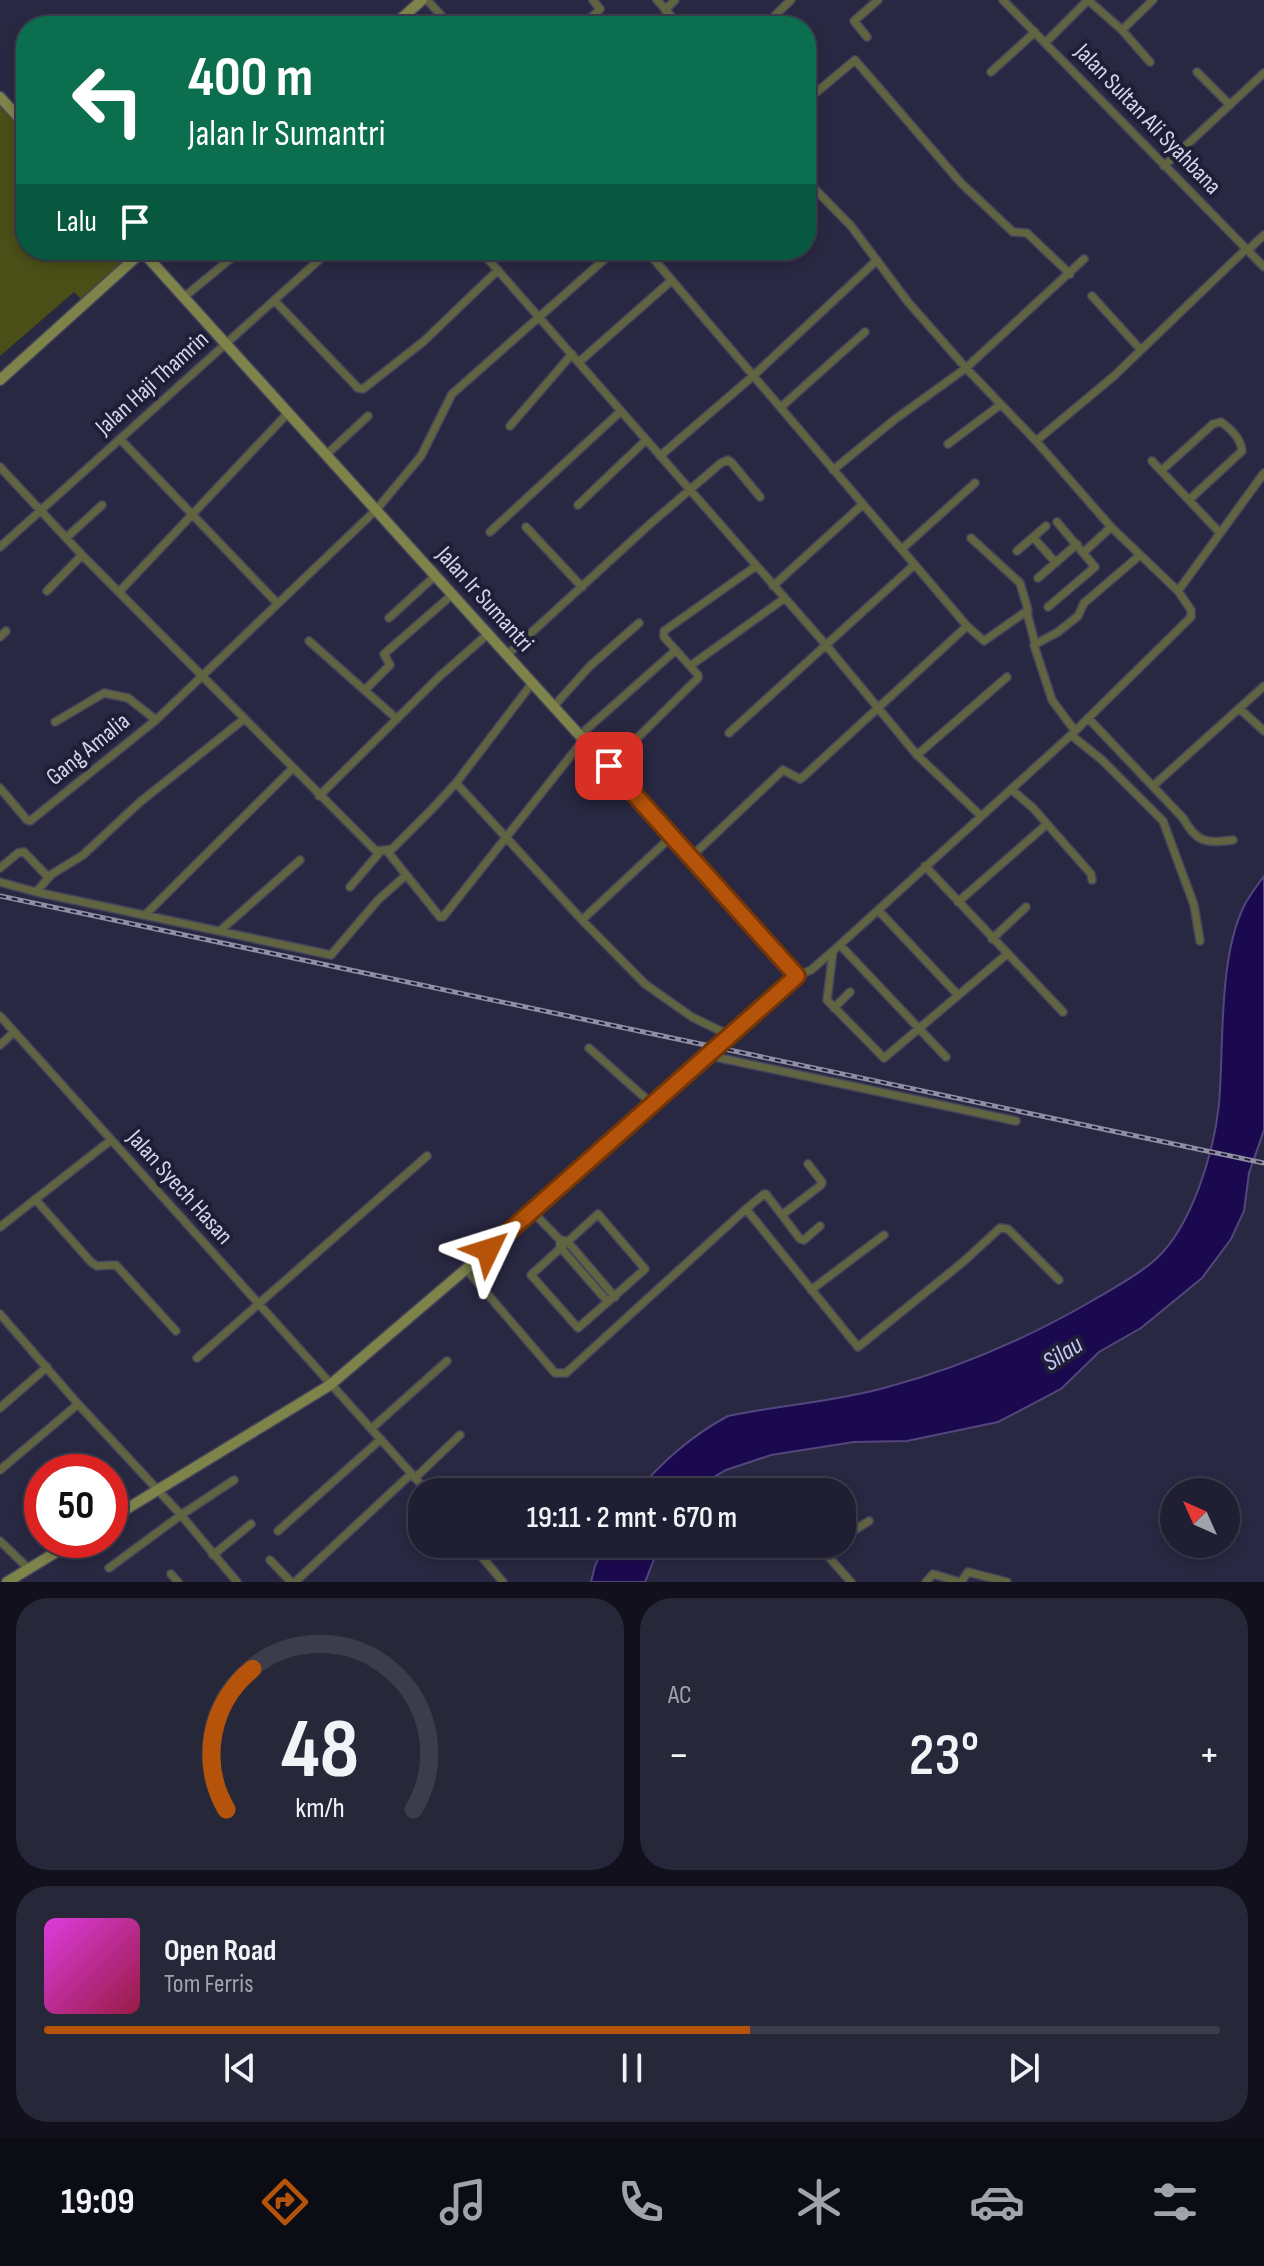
<!DOCTYPE html>
<html lang="id">
<head>
<meta charset="utf-8">
<style>
	:root { --surface:#1f1e32; --page:#27273a; --text:#f1f3f6; --muted:#a1a2ac; --line:#3c3c4d; --accent:#b45309 }
	body { margin:0; font-family:"Sofia Sans Condensed",sans-serif; background:var(--page); color:var(--text); height:100vh; display:flex; flex-direction:column; font-size:30px; white-space:nowrap }
	* { box-sizing:border-box; margin:0 }
	p { font-size:26px; color:var(--muted) }
	.icon { flex:none; width:44px; height:44px; fill:none; stroke:currentColor; stroke-width:2; stroke-linecap:round; stroke-linejoin:round }
	.map { position:relative; height:1582px; overflow:hidden }
	.drawer { display:flex; flex-direction:column; gap:16px; padding:16px; background:#11101c; flex:1 }
	.drawer>* { flex:none }
	.guide { position:absolute; left:16px; top:16px; width:800px; height:244px; border-radius:32px; box-shadow:0 4px 12px #0003,0 0 0 2px var(--line); background:#0b6e4f; color:#fff; overflow:hidden }
	.needle { width:52px; rotate:315deg }
	.fabs { position:absolute; left:1160px; top:1478px; display:grid; gap:16px }
	.fabs a { display:grid; place-items:center; width:80px; height:80px; border-radius:50%; background:var(--surface); box-shadow:0 4px 12px #0003,0 0 0 2px var(--line); font-size:40px }
	.speed { position:absolute; left:24px; top:1454px; display:flex; gap:16px; font-size:40px; font-weight:700; text-align:center }
	.speed>* { display:grid; place-content:center; width:104px; height:104px; border-radius:50%; background:var(--surface); box-shadow:0 4px 12px #0003,0 0 0 2px var(--line); line-height:1 }
	.speed .limit { border:12px solid #d22; background:#fff; color:#111 }
	.pin { position:absolute; display:grid; place-items:center; width:68px; height:68px; color:#fff; margin:-34px; border-radius:16px; box-shadow:0 4px 12px #0006 }
	.me { position:absolute; width:88px; margin:-44px; rotate:49deg; stroke-linejoin:round; filter:drop-shadow(0 0 6px #0008) }
	.turn { display:flex; align-items:center; gap:28px; height:168px; padding:0 40px; font-size:36px }
	.turn .icon { width:104px; height:104px; stroke-width:2.5 }
	.turn b { display:block; font-size:56px; line-height:68px }
	.then { display:flex; align-items:center; height:76px; padding:0 40px; background:#0003; gap:16px; font-size:30px }
	.big { font-size:60px; font-weight:600; line-height:1.1 }
	.drawer .tile { flex:1; display:flex; flex-direction:column; justify-content:center; gap:12px; min-width:0; padding:0 28px; border-radius:32px; background:var(--page) }
	.drawer .dial { align-items:center; gap:0 }
	.dial svg { height:208px; overflow:visible; fill:none; stroke:var(--line); stroke-width:7; stroke-linecap:round; text-anchor:middle }
	.dial text { fill:var(--text); stroke:none }
	.song { display:flex; align-items:center; gap:24px }
	.cover { width:96px; height:96px; border-radius:12px; background:linear-gradient(135deg,hsl(300 70% 55%),hsl(340 70% 35%)) }
	.played { height:8px; border-radius:4px; background:linear-gradient(90deg,var(--accent) 60%,var(--line) 60%) }
	.keys { display:flex; justify-content:space-around; direction:ltr }
	.heat { display:flex; justify-content:space-between; align-items:center; font-size:44px; direction:ltr }
	.drawer .tiles { flex:1; display:grid; gap:16px; grid-template-columns:1fr 1fr }
	.tile:last-child { grid-column:span 2 }
	.trip { position:absolute; left:408px; top:1478px; width:448px; height:80px; border-radius:32px; background:var(--surface); box-shadow:0 4px 12px #0003,0 0 0 2px var(--line); font-weight:600; line-height:80px; text-align:center }
	.tabs { display:flex; height:128px; justify-content:space-around; align-items:center; background:#0c0c14; color:var(--muted) }
	.tabs .icon { width:56px; height:56px }
	.tabs .selected { color:var(--accent) }
	.tabs b { font-size:36px; color:var(--text) }
	.map>svg:first-child { display:block }
	.green { fill:#4a4e17 }
	.water { fill:#1b094f; stroke:#53467d; stroke-width:2 }
	.lines { fill:none; stroke-linecap:round; stroke-linejoin:round }
	.street-casing { stroke:#45445c; stroke-width:10 }
	.secondary-casing { stroke:#45445c; stroke-width:13 }
	.street { stroke:#606441; stroke-width:7 }
	.secondary { stroke:#7e834a; stroke-width:10 }
	.rail-casing { stroke:#8f8ea3; stroke-width:5 }
	.rail { stroke:#1f1e38; stroke-width:2; stroke-dasharray:6; stroke-linecap:butt }
	.route-casing { stroke:#753606; stroke-width:20 }
	.route { stroke:#b45309; stroke-width:14 }
	.labels { text-anchor:middle; dominant-baseline:central; stroke-width:8; stroke-linejoin:round; paint-order:stroke }
	.street-label { font-size:24px; fill:#d5d5e7; stroke:#1f1e38 }
	.water-label { font-size:26px; font-style:italic; fill:#c5c5ef; stroke:#1f1e38 }
</style>
</head>
<body>
<div class="map">
<svg width="1264" height="1582" viewBox="0 0 1264 1582">
	<rect width="100%" height="100%" fill="#292842"/>
	<path class="green" d="M0,102L26,131V250H134L137,253L83,301L74,292L0,356Z"/>
	<path class="water" d="M1264,876V1130L1249,1173L1244,1211L1231,1239L1202,1278L1141,1328L1099,1352L1061,1389L998,1422L907,1441L854,1442L771,1455L726,1470L712,1478L699,1492H637C661,1462 694,1434 728,1416C780,1405 833,1402 884,1388C957,1369 1024,1340 1090,1302C1112,1289 1137,1276 1156,1259C1192,1226 1214,1152 1219,1104C1224,1046 1218,959 1244,906C1249,896 1257,886 1264,876Z
		M605,1544H660L645,1582H591L595,1566Z"/>
	<g class="lines">
		<g class="street-casing">
			<path id="street" d="M427,0L451,26
				M657,0L680,26
				M1003,0L1264,267
				M665,10L675,0
				M583,26L600,9L593,0
				M764,26L791,0
				M1122,30L1153,0
				M867,37L854,21L878,0
				M1045,43L1088,0L1122,30L1150,62
				M991,72L1035,32
				M1197,72L1230,105
				M806,101L855,60L961,183L1013,232L1027,233L1070,274
				M1164,166L1264,73
				M480,250L826,645L917,755L981,816
				M646,250L967,626L803,777L800,779L783,770L691,857
				M1248,250L1264,235
				M1092,296L1141,350
				M183,298L241,250
				M274,300L358,388L363,389L424,341L498,270
				M579,362L672,280
				M781,407L865,332
				M510,426L572,354
				M120,439L277,603
				M1036,441L1114,376L1246,249
				M948,444L1000,405
				M326,455L368,416
				M660,456L753,376L877,260
				M1152,461L1220,533
				M0,467L82,555L376,851L392,849L432,809L456,783L533,682
				M833,470L894,420L966,368L1084,259
				M1161,471L1213,424L1221,422C1231,429 1241,439 1242,451L1189,500
				M578,505L646,440
				M526,527L582,587
				M490,532L621,411
				M1033,537L1056,563
				M66,538L102,505
				M0,547L330,250
				M902,549L975,483
				M1017,551L1046,526
				M1084,552L1111,527
				M1038,578L1077,544
				M773,586L862,505
				M47,591L82,555
				M1178,591L1264,473
				M119,592L288,413
				M1048,607L1095,567L1057,522
				M1027,613L1035,643
				M389,618L436,575
				M967,626L984,641L1028,610L1020,583L971,538
				M0,637L6,631
				M309,641L397,719
				M508,654L650,524L721,463L728,460L732,463L760,497
				M690,666L785,598
				M365,690L390,665L384,654L453,594
				M554,706L590,666L639,623
				M1240,709L1264,731
				M1088,718L1183,818C1196,842 1206,844 1233,840
				M55,722L104,693L128,698L156,720
				M1075,731L1052,700L1034,645L1058,632L1078,616L1084,603L1139,556
				M729,733L913,566
				M580,735L676,650
				M1071,735L1102,760L1163,821L1194,905L1200,941
				M917,755L1007,677
				M609,766L698,678V675L664,637V631L756,566
				M456,783L582,920L645,984L692,1017L729,1035
				M1153,786L1264,686
				M0,788L27,820L30,821L156,720L377,509L421,456L452,394L615,250
				M1011,789L1033,808L1091,874L1092,880
				M319,796L440,676L489,633
				M387,851L440,917H443L584,739
				M925,866L1063,1012
				M0,868L18,853L24,852L48,877
				M0,882L36,892L331,955L378,900L406,875
				M350,887L380,852
				M36,892L52,874L83,855L140,802L244,719
				M958,902L1047,824
				M878,910L958,995
				M146,914L292,769
				M582,920L672,836
				M221,930L300,860
				M992,939L1026,907
				M840,945L946,1057
				M833,951L827,1000L884,1058L1006,955
				M797,976L811,970L833,951L1071,735L1191,617V610L1178,591L1111,527L1036,441L966,368L908,302L851,226L806,180
				M834,1008L850,992
				M0,1016L428,1492
				M0,1045L14,1032
				M589,1048L652,1104
				M706,1055L1016,1121
				M35,1199L91,1262L97,1266L116,1265L176,1331
				M746,1209L764,1194H766L800,1239L804,1240L820,1226
				M532,1211L560,1240L567,1241L615,1297
				M598,1214L645,1269L578,1328L531,1275Z
				M782,1215L821,1185L822,1182L808,1164
				M0,1227L111,1140
				M560,1242V1247L608,1302
				M466,1269L555,1373H566L746,1209L858,1347L963,1262L1000,1228L1008,1229L1059,1280
				M811,1290L884,1235
				M0,1314L78,1404L181,1515L237,1582
				M197,1358L427,1156
				M0,1408L47,1367
				M372,1428L447,1361
				M0,1470L78,1404
				M415,1478L460,1435
				M278,1531L381,1439
				M842,1538L869,1521
				M0,1541L29,1569
				M471,1544L503,1582
				M835,1544L826,1554L851,1582
				M213,1555L251,1524
				M270,1560L291,1582
				M109,1568L181,1515L234,1480
				M171,1574L178,1582
				M295,1582L411,1474
				M926,1582L933,1574L960,1582
				M961,1582L968,1572L1007,1582"/>
		</g>
		<g class="secondary-casing">
			<path id="secondary" d="M393,26L422,0
				M0,97L26,126
				M0,380L144,250
				M110,1519L330,1385L466,1269L797,976L141,250
				M7,1582L76,1540"/>
		</g>
		<use href="#street" class="street"/>
		<use href="#secondary" class="secondary"/>
		<g class="rail-casing">
			<path id="rail" d="M0,896L1264,1163"/>
		</g>
		<use href="#rail" class="rail"/>
	</g>
	<g class="lines">
		<g class="route-casing">
			<path id="route" d="M488,1250L797,976L609,766"/>
		</g>
		<use href="#route" class="route"/>
	</g>
	<g class="labels">
		<g class="street-label">
			<text transform="translate(1148 119) rotate(46)">Jalan Sultan Ali Syahbana</text>
			<text transform="translate(152 383) rotate(-42)">Jalan Haji Thamrin</text>
			<text transform="translate(485 599) rotate(48)">Jalan Ir Sumantri</text>
			<text transform="translate(88 749) rotate(-39)">Gang Amalia</text>
			<text transform="translate(180 1187) rotate(48)">Jalan Syech Hasan</text>
		</g>
		<g class="water-label">
			<text transform="translate(1063 1354) rotate(-33)">Silau</text>
		</g>
	</g>
</svg>
<div class="fabs">
<a><svg class="needle" viewBox="-14 -14 28 28"><path d="M0-13l5 13h-10z" fill="#e53935"/><path d="M0 13l5-13h-10z" fill="#a1a2ac"/></svg></a>
</div>
<div class="speed"><div class="limit">50</div></div>
<div class="pin" style="left:609px;top:766px;background:#d93025"><svg class="icon" aria-label="arrive" viewBox="0 0 24 24"><path d="M6 21V4h12l-3 4 3 4H6"/></svg></div>
<svg class="me" style="left:488px;top:1250px" viewBox="-20 -20 40 40"><path d="M0-17L14 15 0 8-14 15z" fill="#b45309" stroke="#fff" stroke-width="4"/></svg>
<div class="trip">19:11 · 2 mnt · 670 m</div>
<div class="guide">
<div class="turn"><svg class="icon" aria-label="left" viewBox="0 0 24 24"><path d="M17 20v-9H6M10 6l-5 5 5 5"/></svg><div><b>400 m</b>Jalan Ir Sumantri</div></div>
<div class="then">Lalu<svg class="icon" aria-label="arrive" viewBox="0 0 24 24"><path d="M6 21V4h12l-3 4 3 4H6"/></svg></div>
</div>
</div>
<section class="drawer">
<div class="tiles">
<div class="tile dial"><svg viewBox="0 0 100 80">
<path d="M14 69A42 42 0 1 1 86 69"/>
<path d="M14 69A42 42 0 0 1 24 15" stroke="#b45309"/>
<text x="50" y="56" font-size="32" font-weight="700">48</text>
<text x="50" y="72" font-size="11">km/h</text>
</svg></div>
<div class="tile"><p>AC</p>
<div class="heat"><a>−</a><b class="big">23°</b><a>+</a></div>
</div>
<div class="tile">
<div class="song"><i class="cover"></i><div><b>Open Road</b><p>Tom Ferris</p></div></div>
<div class="played"></div>
<div class="keys"><svg class="icon" aria-label="previous" viewBox="0 0 24 24"><path d="M18 5L8 12l10 7zM5 5v14"/></svg><svg class="icon" aria-label="pause" viewBox="0 0 24 24"><path d="M8 5v14M16 5v14"/></svg><svg class="icon" aria-label="next" viewBox="0 0 24 24"><path d="M6 5l10 7-10 7zM19 5v14"/></svg></div>
</div>
</div>
</section>
<nav class="tabs">
<b>19:09</b>
<svg class="icon selected" aria-label="directions" viewBox="0 0 24 24"><path d="M12 3l9 9-9 9-9-9zM9 14v-3h6M13 9l2 2-2 2"/></svg>
<svg class="icon" aria-label="music" viewBox="0 0 24 24"><path d="M9 18V5l10-2v13"/><circle cx="6" cy="18" r="3"/><circle cx="16" cy="16" r="3"/></svg>
<svg class="icon" aria-label="phone" viewBox="0 0 24 24"><path d="M5 4h4l2 5-3 2q2 4 5 5l2-3 5 2v4C11 20 4 13 5 4z"/></svg>
<svg class="icon" aria-label="climate" viewBox="0 0 24 24"><path d="M12 3v18M4 7l16 10M4 17L20 7"/></svg>
<svg class="icon" aria-label="car" viewBox="0 0 24 24"><path d="M5 17H2v-5l4-1 3-4h7l3 4 3 1v5h-3M9 17h6M6 11h13"/><circle cx="7" cy="17" r="2"/><circle cx="17" cy="17" r="2"/></svg>
<svg class="icon" aria-label="filters" viewBox="0 0 24 24"><path d="M4 7h16M4 17h16"/><circle cx="9" cy="7" r="2"/><circle cx="15" cy="17" r="2"/></svg>
</nav>
</body>
</html>
